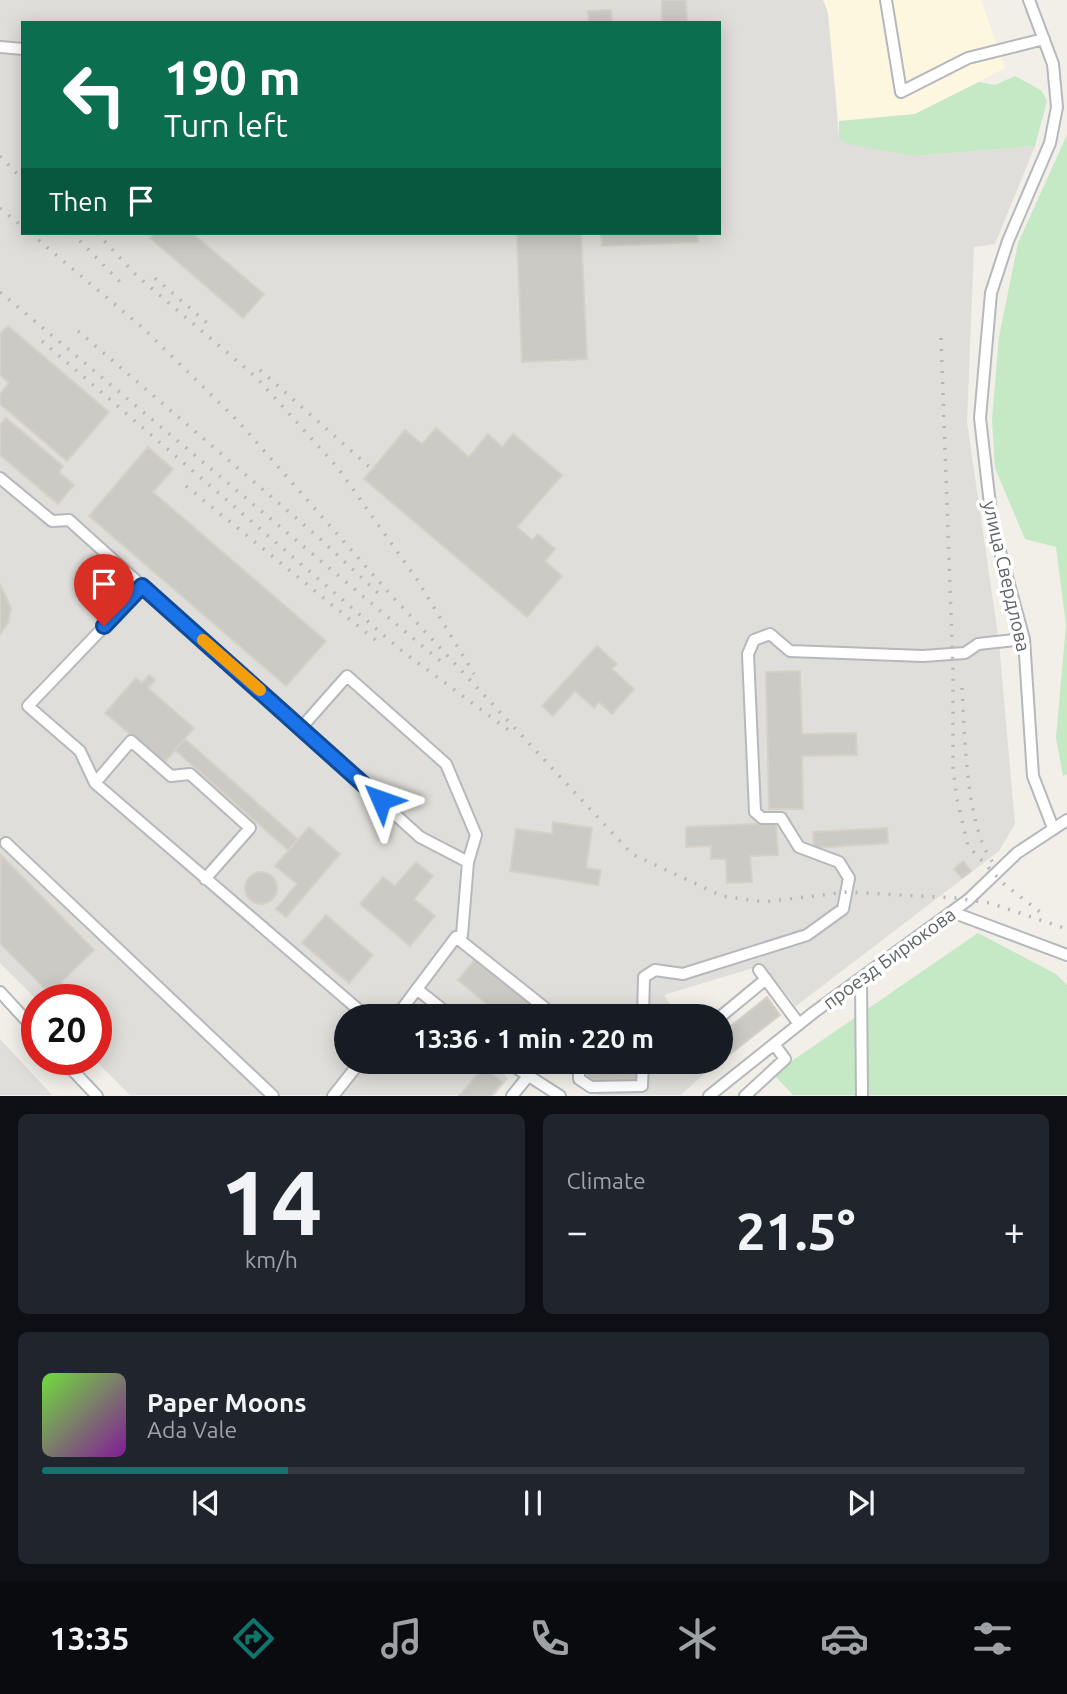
<!DOCTYPE html>
<html lang="en">
<head>
<meta charset="utf-8">
<style>
	:root { --surface:#171b24; --page:#20242c; --text:#f1f3f6; --muted:#9ea1a6; --line:#363941; --accent:#0f766e }
	body { margin:0; font-family:Ubuntu,sans-serif; background:var(--page); color:var(--text); height:100vh; display:flex; flex-direction:column; font-size:26px; white-space:nowrap }
	* { box-sizing:border-box; margin:0 }
	p { font-size:23px; color:var(--muted) }
	.icon { flex:none; width:38px; height:38px; fill:none; stroke:currentColor; stroke-width:2; stroke-linecap:round; stroke-linejoin:round }
	.map { position:relative; height:1096px; overflow:hidden }
	.side { display:flex; flex-direction:column; gap:18px; padding:18px; background:#0d0f14; flex:1 }
	.side>* { flex:none }
	.banner { position:absolute; left:21px; top:21px; width:700px; height:214px; border-radius:0px; box-shadow:0 4px 18px #0003; background:#0b6e4f; color:#fff; overflow:hidden }
	.speed { position:absolute; left:21px; top:984px; display:flex; gap:14px; font-size:35px; font-weight:700; text-align:center }
	.speed>* { display:grid; place-content:center; width:91px; height:91px; border-radius:50%; background:var(--surface); box-shadow:0 4px 18px #0003; line-height:1 }
	.speed .limit { border:10px solid #d22; background:#fff; color:#111 }
	.pin { position:absolute; display:grid; place-items:center; width:60px; height:60px; color:#fff; margin:-72px -30px; border-radius:50% 50% 50% 0; rotate:-45deg; box-shadow:0 0 7px #0007 }
	.pin .icon { rotate:45deg }
	.me { position:absolute; width:77px; margin:-38px; rotate:313deg; stroke-linejoin:round; filter:drop-shadow(0 0 5px #0008) }
	.turn { display:flex; align-items:center; gap:24px; height:147px; padding:0 28px; font-size:32px }
	.turn .icon { width:91px; height:91px; stroke-width:2.5 }
	.turn b { display:block; font-size:49px; line-height:60px }
	.then { display:flex; align-items:center; height:66px; padding:0 28px; background:#0003; gap:14px; font-size:26px }
	.big { font-size:52px; font-weight:700; line-height:1.1 }
	.side .widget { flex:1; display:flex; flex-direction:column; justify-content:center; gap:10px; min-width:0; padding:0 24px; border-radius:10px; background:var(--page) }
	.side .dial { align-items:center; gap:0 }
	.dial b { font-size:91px; line-height:1 }
	.song { display:flex; align-items:center; gap:21px }
	.cover { width:84px; height:84px; border-radius:10px; background:linear-gradient(135deg,hsl(100 70% 55%),hsl(290 70% 35%)) }
	.played { height:7px; border-radius:4px; background:linear-gradient(90deg,var(--accent) 25%,var(--line) 25%) }
	.keys { display:flex; justify-content:space-around; direction:ltr }
	.heat { display:flex; justify-content:space-between; align-items:center; font-size:38px; direction:ltr }
	.side .tiles { flex:1; display:grid; gap:18px; grid-template-columns:1fr 1fr }
	.widget:last-child { grid-column:span 2 }
	.trip { position:absolute; left:334px; top:1004px; width:399px; height:70px; border-radius:35px; background:var(--surface); box-shadow:0 4px 18px #0003; font-weight:700; line-height:70px; text-align:center }
	.dock { display:flex; height:112px; justify-content:space-around; align-items:center; background:#090b0e; color:var(--muted) }
	.dock .icon { width:49px; height:49px }
	.dock .current { color:var(--accent) }
	.dock b { font-size:32px; color:var(--text) }
	.map>svg:first-child { display:block }
	.commercial { fill:#fef7e0 }
	.industrial { fill:#e0deda; fill-rule:evenodd }
	.green { fill:#c5e8c5 }
	.building { fill:#cccac5; stroke:#d6d1c6; stroke-width:2 }
	.lines { fill:none; stroke-linecap:round; stroke-linejoin:round }
	.minor-casing { stroke:#b5b8bc; stroke-width:14 }
	.minor { stroke:#fff; stroke-width:10 }
	.rail { stroke:#b6b7b8; stroke-width:3.5; stroke-dasharray:2 9; stroke-linecap:butt }
	.route-casing { stroke:#114b97; stroke-width:18 }
	.route { stroke:#1a73e8; stroke-width:12 }
	.slow { stroke:#f59e0b; stroke-width:12 }
	.labels { text-anchor:middle; dominant-baseline:central; stroke-width:7; stroke-linejoin:round; paint-order:stroke }
	.street-label { font-size:19px; fill:#5f6368; stroke:#fff }
</style>
</head>
<body>
<div class="map">
<svg width="1067" height="1096" viewBox="0 0 1067 1096">
	<rect width="100%" height="100%" fill="#f1efe8"/>
	<path class="commercial" d="M823,0H981L1005,68L915,114L839,121L828,13Z"/>
	<path class="industrial" d="M0,0H823L828,13L839,138L915,156L1035,146L995,244L974,247L967,422L999,642L1015,824L999,851L796,1006L763,965L664,995L679,1017H346V1062H513L503,1073L508,1079L495,1095H130L94,1059L96,999L37,1000L0,963ZM23,23H719V233H23Z
		M0,1039L52,1095H0Z
		M554,1062H700L703,1075L681,1095H598Z"/>
	<path class="green" d="M1015,76L1042,91L1047,101L1035,146L915,156L848,144L839,138V121L915,114L979,82L995,85Z
		M1067,135V774L1063,776L1056,738L1066,625L1056,547L1025,539L995,468L992,419L999,337L1018,243Z
		M978,933L1056,974L1067,985V1095H793L773,1074Z"/>
	<path class="building" d="M662,0H686L687,23H662Z
		M611,10L612,23H589L588,11Z
		M155,233H192L264,294L243,318L150,238Z
		M517,233H581L587,359L522,362Z
		M601,233H697L698,242L602,246Z
		M8,326L109,412L67,461L0,404V394L9,383L0,375V334Z
		M6,418L63,466L59,472L74,485L58,504L0,455V425Z
		M436,428L469,457L488,434L502,447L513,434L562,475L517,527L532,540L538,534L555,549L545,561L562,576L527,617L364,479L405,430L422,444Z
		M148,447L173,469L153,492L326,641L286,686L89,516Z
		M0,584L11,608L8,623L0,634Z
		M597,646L617,664L612,669L634,689L612,714L599,702L594,708L575,691L553,716L542,706Z
		M800,671L802,734L856,733L857,755L802,756L803,809H769L766,672Z
		M149,675L155,680L148,688L194,728L164,763L105,713L136,678L142,683Z
		M185,739L298,839L288,850L175,750Z
		M553,822L592,828L586,868L601,870L598,885L510,871L516,829L552,834Z
		M776,823L778,855L750,856L752,882L727,883L726,859H711V846L686,847V827Z
		M309,827L340,854L286,917L276,909L297,884L275,866Z
		M887,828L888,843L814,848L813,832Z
		M1,855L94,950L61,982L78,999H55L0,943Z
		M963,861L971,871L962,878L954,869Z
		M416,862L433,876L414,899L435,916L410,946L360,904L383,877L395,886Z
		M245 888a16 16 0 1 1 32 0a16 16 0 1 1-32 0Z
		M326,915L373,955L349,983L302,943Z
		M477,957L542,1012L538,1017H502L458,980Z
		M767,997L780,1015L725,1058L721,1053V1034Z
		M634,1008V1017H610L609,1009Z
		M586,1062H636L637,1079L587,1080Z
		M484,1067L502,1082L491,1096H459Z"/>
	<g class="lines">
		<g class="minor-casing">
			<path id="minor" d="M886,0L901,92L968,58L1044,39
				M1029,0L1053,64L1057,107L1050,143L1008,241L991,293L980,418L992,522L1024,639L1033,776L1053,828
				M0,47L23,49
				M0,478L52,521L69,520L420,837L468,862L462,935L456,937L396,1017
				M143,586L28,706L80,751L95,783L367,1017
				M301,728L347,676L446,764L476,835L468,862
				M95,783L131,741L171,776L190,774L250,828L205,879
				M6,843L273,1096
				M952,912L1067,955
				M456,937L550,1012V1017
				M759,970L799,1024
				M861,979L862,1096
				M418,990L452,1017
				M0,992L37,1032
				M643,1017L644,977L655,970L683,974L807,935L843,909L849,878L839,862L799,847L781,818H762L755,812L748,654L754,640L770,634L790,651L923,656L965,653L978,644L1024,639
				M720,1017L766,979
				M62,1059L97,1096
				M507,1062L560,1096
				M579,1062V1079L591,1087L642,1086L643,1062
				M333,1096L360,1062
				M512,1096L529,1075
				M709,1096L813,1013L968,900L1017,853L1067,820
				M745,1096L785,1059L774,1044"/>
		</g>
		<use href="#minor" class="minor"/>
		<path class="rail" d="M0,156L23,180
			M0,208L23,227
			M30,233L143,328L236,419L390,594L632,854L722,896L764,902L847,892L955,898L990,903L1067,929
			M72,233L121,283
			M97,233L136,275L257,378L338,468L418,581L474,674
			M155,278L213,328
			M0,292L445,665
			M78,331L317,536L378,593
			M941,338L953,669V768L957,799L968,846L1004,884L1044,915
			M42,341L402,651L510,731
			M260,370L374,471
			M186,486L379,643
			M962,688C965,732 965,835 997,867"/>
	</g>
	<g class="lines">
		<g class="route-casing">
			<path id="route" d="M104,626L142,586L381,800"/>
		</g>
		<use href="#route" class="route"/>
		<path class="slow" d="M203,640L260,690"/>
	</g>
	<g class="labels">
		<g class="street-label">
			<text transform="translate(1007 576) rotate(77)">улица Свердлова</text>
			<text transform="translate(889 958) rotate(-36)">проезд Бирюкова</text>
		</g>
	</g>
</svg>
<div class="speed"><div class="limit">20</div></div>
<div class="pin" style="left:104px;top:626px;background:#d93025"><svg class="icon" aria-label="arrive" viewBox="0 0 24 24"><path d="M6 21V4h12l-3 4 3 4H6"/></svg></div>
<svg class="me" style="left:381px;top:800px" viewBox="-20 -20 40 40"><path d="M0-17L14 15 0 8-14 15z" fill="#1a73e8" stroke="#fff" stroke-width="4"/></svg>
<div class="trip">13:36 · 1 min · 220 m</div>
<div class="banner">
<div class="turn"><svg class="icon" aria-label="left" viewBox="0 0 24 24"><path d="M17 20v-9H6M10 6l-5 5 5 5"/></svg><div><b>190 m</b>Turn left</div></div>
<div class="then">Then<svg class="icon" aria-label="arrive" viewBox="0 0 24 24"><path d="M6 21V4h12l-3 4 3 4H6"/></svg></div>
</div>
</div>
<section class="side">
<div class="tiles">
<div class="widget dial"><b>14</b><p>km/h</p></div>
<div class="widget"><p>Climate</p>
<div class="heat"><a>−</a><b class="big">21.5°</b><a>+</a></div>
</div>
<div class="widget">
<div class="song"><i class="cover"></i><div><b>Paper Moons</b><p>Ada Vale</p></div></div>
<div class="played"></div>
<div class="keys"><svg class="icon" aria-label="previous" viewBox="0 0 24 24"><path d="M18 5L8 12l10 7zM5 5v14"/></svg><svg class="icon" aria-label="pause" viewBox="0 0 24 24"><path d="M8 5v14M16 5v14"/></svg><svg class="icon" aria-label="next" viewBox="0 0 24 24"><path d="M6 5l10 7-10 7zM19 5v14"/></svg></div>
</div>
</div>
</section>
<nav class="dock">
<b>13:35</b>
<svg class="icon current" aria-label="directions" viewBox="0 0 24 24"><path d="M12 3l9 9-9 9-9-9zM9 14v-3h6M13 9l2 2-2 2"/></svg>
<svg class="icon" aria-label="music" viewBox="0 0 24 24"><path d="M9 18V5l10-2v13"/><circle cx="6" cy="18" r="3"/><circle cx="16" cy="16" r="3"/></svg>
<svg class="icon" aria-label="phone" viewBox="0 0 24 24"><path d="M5 4h4l2 5-3 2q2 4 5 5l2-3 5 2v4C11 20 4 13 5 4z"/></svg>
<svg class="icon" aria-label="climate" viewBox="0 0 24 24"><path d="M12 3v18M4 7l16 10M4 17L20 7"/></svg>
<svg class="icon" aria-label="car" viewBox="0 0 24 24"><path d="M5 17H2v-5l4-1 3-4h7l3 4 3 1v5h-3M9 17h6M6 11h13"/><circle cx="7" cy="17" r="2"/><circle cx="17" cy="17" r="2"/></svg>
<svg class="icon" aria-label="filters" viewBox="0 0 24 24"><path d="M4 7h16M4 17h16"/><circle cx="9" cy="7" r="2"/><circle cx="15" cy="17" r="2"/></svg>
</nav>
</body>
</html>
